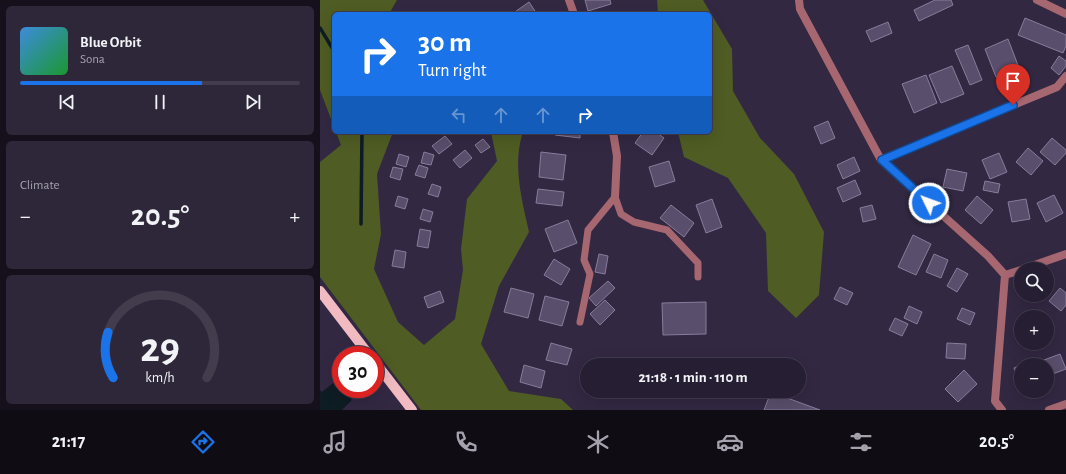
<!DOCTYPE html>
<html lang="en">
<head>
<meta charset="utf-8">
<style>
	:root { --surface:#261e32; --page:#2e273a; --text:#f1f3f6; --muted:#a4a2ac; --line:#423c4d; --accent:#1a73e8 }
	body { margin:0; font-family:"Alegreya Sans",sans-serif; background:var(--page); color:var(--text); height:100vh; display:flex; flex-direction:column; font-size:15px; white-space:nowrap }
	* { box-sizing:border-box; margin:0 }
	p { font-size:13px; color:var(--muted) }
	.icon { flex:none; width:22px; height:22px; fill:none; stroke:currentColor; stroke-width:2; stroke-linecap:round; stroke-linejoin:round }
	.map { position:relative; flex:1; overflow:hidden }
	.side { display:flex; flex-direction:column; gap:6px; padding:6px; background:#15101c; width:320px }
	.side>* { flex:none }
	.hud { position:absolute; left:12px; top:12px; width:380px; height:122px; border-radius:6px; box-shadow:0 4px 16px #0002,0 0 0 1px var(--line); background:#1a73e8; color:#fff; overflow:hidden }
	.fabs { position:absolute; left:694px; top:262px; display:grid; gap:8px }
	.fabs a { display:grid; place-items:center; width:40px; height:40px; border-radius:50%; background:var(--surface); box-shadow:0 4px 16px #0002,0 0 0 1px var(--line); font-size:20px }
	.speed { position:absolute; left:12px; top:346px; display:flex; gap:8px; font-size:20px; font-weight:700; text-align:center }
	.speed>* { display:grid; place-content:center; width:52px; height:52px; border-radius:50%; background:var(--surface); box-shadow:0 4px 16px #0002,0 0 0 1px var(--line); line-height:1 }
	.speed .limit { border:6px solid #d22; background:#fff; color:#111 }
	.pin { position:absolute; display:grid; place-items:center; width:34px; height:34px; color:#fff; margin:-41px -17px; border-radius:50% 50% 50% 0; rotate:-45deg; box-shadow:0 0 4px #0007 }
	.pin .icon { rotate:45deg }
	.me { position:absolute; width:44px; margin:-22px; rotate:312deg; stroke-linejoin:round; filter:drop-shadow(0 0 3px #0008) }
	.turn { display:flex; align-items:center; gap:14px; height:84px; padding:0 20px; font-size:18px }
	.turn .icon { width:52px; height:52px; stroke-width:2.5 }
	.turn b { display:block; font-size:28px; line-height:34px }
	.lanes { display:flex; align-items:center; height:38px; padding:0 20px; background:#0003; justify-content:center; gap:20px; direction:ltr }
	.lanes .off { opacity:.35 }
	.big { font-size:30px; font-weight:600; line-height:1.1 }
	.side .card { flex:1; display:flex; flex-direction:column; justify-content:center; gap:6px; min-width:0; padding:0 14px; border-radius:6px; background:var(--page) }
	.side .dial { align-items:center; gap:0 }
	.dial svg { height:104px; overflow:visible; fill:none; stroke:var(--line); stroke-width:7; stroke-linecap:round; text-anchor:middle }
	.dial text { fill:var(--text); stroke:none }
	.song { display:flex; align-items:center; gap:12px }
	.cover { width:48px; height:48px; border-radius:6px; background:linear-gradient(135deg,hsl(210 70% 55%),hsl(130 70% 35%)) }
	.played { height:4px; border-radius:2px; background:linear-gradient(90deg,var(--accent) 65%,var(--line) 65%) }
	.keys { display:flex; justify-content:space-around; direction:ltr }
	.heat { display:flex; justify-content:space-between; align-items:center; font-size:22px; direction:ltr }
	.trip { position:absolute; left:260px; top:358px; width:226px; height:40px; border-radius:20px; background:var(--surface); box-shadow:0 4px 16px #0002,0 0 0 1px var(--line); font-weight:600; line-height:40px; text-align:center }
	.tabs { display:flex; height:64px; justify-content:space-around; align-items:center; background:#0f0c14; color:var(--muted) }
	.tabs .icon { width:28px; height:28px }
	.tabs .active { color:var(--accent) }
	.tabs b { font-size:18px; color:var(--text) }
	main { display:flex; flex:1; min-height:0 }
	.map>svg:first-child { display:block }
	.green { fill:#4f5c23 }
	.water { fill:#0e1c24 }
	.lines { fill:none; stroke-linecap:round; stroke-linejoin:round }
	.stream { stroke:#0e1c24; stroke-width:3.5 }
	.building { fill:#594e6b; stroke:#877d9c }
	.lane { stroke:#a76770; stroke-width:7 }
	.street { stroke:#a76770; stroke-width:8 }
	.primary { stroke:#f1bbc1; stroke-width:10 }
	.route-casing { stroke:#114b97; stroke-width:10 }
	.route { stroke:#1a73e8; stroke-width:7 }
</style>
</head>
<body>
<main>
<section class="side">
<div class="card">
<div class="song"><i class="cover"></i><div><b>Blue Orbit</b><p>Sona</p></div></div>
<div class="played"></div>
<div class="keys"><svg class="icon" aria-label="previous" viewBox="0 0 24 24"><path d="M18 5L8 12l10 7zM5 5v14"/></svg><svg class="icon" aria-label="pause" viewBox="0 0 24 24"><path d="M8 5v14M16 5v14"/></svg><svg class="icon" aria-label="next" viewBox="0 0 24 24"><path d="M6 5l10 7-10 7zM19 5v14"/></svg></div>
</div>
<div class="card"><p>Climate</p>
<div class="heat"><a>−</a><b class="big">20.5°</b><a>+</a></div>
</div>
<div class="card dial"><svg viewBox="0 0 100 80">
<path d="M14 69A42 42 0 1 1 86 69"/>
<path d="M14 69A42 42 0 0 1 10 34" stroke="#1a73e8"/>
<text x="50" y="56" font-size="32" font-weight="700">29</text>
<text x="50" y="72" font-size="11">km/h</text>
</svg></div>
</section>
<div class="map">
<svg width="746" height="410" viewBox="0 0 746 410">
	<rect width="100%" height="100%" fill="#322842"/>
	<path class="green" d="M0,0H77L69,14H14V127L0,90Z
		M337,0H383L412,49L413,91L440,138L474,174L504,232L499,295L476,318L448,291L446,233L408,178L364,157L358,132H390V14H338Z
		M16,132H73L57,174L61,234L54,269L78,322L104,345L135,319L143,270L141,249L147,199L177,161L171,132H203C192,164 202,200 209,232L179,286L161,344L189,391L241,399L253,410H101L0,277V162L21,145Z"/>
	<path class="water" d="M17,380L21,386V389H23L32,400L22,410H0V390L2,392Z"/>
	<g class="lines">
		<path class="stream" d="M0,28L14,51
			M41,224L42,132"/>
	</g>
	<path class="building" d="M265,0H290L291,4L268,11Z
		M615,0H631L633,5L599,21L594,10Z
		M209,2L217,14H192Z
		M705,18L746,35V46L743,53L698,35Z
		M568,22L572,33L551,42L546,31Z
		M688,39L699,68L676,77L665,49Z
		M648,45L662,80L650,85L635,50Z
		M739,56L746,61V66L739,75L731,68Z
		M632,66L644,94L621,103L609,75Z
		M606,75L617,103L594,113L582,84Z
		M508,121L515,138L501,144L494,127Z
		M235,132H260V138L235,135Z
		M323,132H336L344,138L332,155L315,143Z
		M125,136L132,144L119,154L112,146Z
		M732,138L746,150V153L735,165L720,152Z
		M163,139L170,147L161,153L155,145Z
		M708,148L723,161L711,175L696,162Z
		M145,150L152,158L140,168L133,160Z
		M104,152L114,155L111,165L101,163Z
		M221,152L246,155L243,180L219,177Z
		M679,153L687,172L670,179L662,160Z
		M79,154L89,157L86,167L76,164Z
		M534,157L540,171L523,179L517,165Z
		M349,161L355,181L335,187L329,167Z
		M99,165L108,168L105,178L95,175Z
		M73,167L83,169L80,180L70,177Z
		M627,169L647,173L643,191L623,187Z
		M535,180L541,194L523,202L517,188Z
		M665,181L680,184L678,193L663,190Z
		M112,184L121,187L118,197L108,194Z
		M218,189L244,192L242,206L216,203Z
		M734,195L743,213L726,222L717,203Z
		M78,196L88,199L85,209L75,206Z
		M657,196L673,210L661,224L645,210Z
		M392,199L402,227L386,233L376,205Z
		M706,199L710,219L692,222L688,202Z
		M351,205L374,223L364,237L340,218Z
		M552,205L556,219L543,222L540,208Z
		M103,209L113,212L110,222L100,219Z
		M248,220L257,243L234,252L225,229Z
		M100,229L111,231L108,248L97,246Z
		M593,235L611,244L596,275L578,267Z
		M75,250L86,252L84,268L72,266Z
		M279,254L288,256L285,274L275,272Z
		M614,254L628,260L621,278L606,272Z
		M234,259L250,269L241,285L224,275Z
		M637,268L648,274L637,292L627,286Z
		M288,281L295,288L276,306L269,298Z
		M520,287L533,293L527,305L514,299Z
		M191,288L214,294L208,318L184,312Z
		M740,288L746,293V305L741,311L729,301Z
		M120,291L124,302L108,308L104,297Z
		M225,296L249,302L242,326L219,320Z
		M285,300L295,310L280,325L270,314Z
		M386,302V334L343,335L342,303Z
		M589,306L602,312L597,324L584,318Z
		M642,308L655,313L650,325L637,319Z
		M575,318L588,324L582,336L569,330Z
		M231,343L252,349L247,365L226,360Z
		M627,343L646,344L645,359L626,358Z
		M740,354L746,369L730,375L724,360Z
		M710,361L712,365H701V382L700,383L694,368Z
		M204,365L225,371L221,388L200,382Z
		M644,370L657,384L638,402L625,389Z
		M451,392L500,410H444Z"/>
	<g class="lines">
		<path class="lane" d="M295,197L301,214L314,222L347,230L378,263V277
			M260,322L270,274L264,260L268,230L295,197"/>
		<path class="street" d="M249,0L254,14
			M479,0L480,9L561,160L668,256L685,275
			M717,0L746,14
			M293,132L297,156L295,197
			M561,160L737,87L746,76
			M703,269L746,254
			M682,410L675,401L685,275L701,270
			M729,410L746,404"/>
		<path class="primary" d="M0,291L49,355
			M55,362L92,410"/>
	</g>
	<g class="lines">
		<g class="route-casing">
			<path id="route" d="M609,203L562,160L693,105"/>
		</g>
		<use href="#route" class="route"/>
	</g>
</svg>
<div class="fabs">
<a><svg class="icon" aria-label="search" viewBox="0 0 24 24"><circle cx="10" cy="10" r="6"/><path d="M15 15l6 6"/></svg></a>
<a>+</a>
<a>−</a>
</div>
<div class="speed"><div class="limit">30</div></div>
<div class="pin" style="left:693px;top:105px;background:#d93025"><svg class="icon" aria-label="arrive" viewBox="0 0 24 24"><path d="M6 21V4h12l-3 4 3 4H6"/></svg></div>
<svg class="me" style="left:609px;top:203px" viewBox="-20 -20 40 40"><circle r="17" fill="#1a73e8" stroke="#fff" stroke-width="3"/><path d="M0-11L8 9 0 5-8 9z" fill="#fff"/></svg>
<div class="trip">21:18 · 1 min · 110 m</div>
<div class="hud">
<div class="turn"><svg class="icon" aria-label="right" viewBox="0 0 24 24"><path d="M7 20v-9h11M14 6l5 5-5 5"/></svg><div><b>30 m</b>Turn right</div></div>
<div class="lanes"><svg class="icon off" aria-label="left" viewBox="0 0 24 24"><path d="M17 20v-9H6M10 6l-5 5 5 5"/></svg><svg class="icon off" aria-label="ahead" viewBox="0 0 24 24"><path d="M12 20V5M6 11l6-6 6 6"/></svg><svg class="icon off" aria-label="ahead" viewBox="0 0 24 24"><path d="M12 20V5M6 11l6-6 6 6"/></svg><svg class="icon" aria-label="right" viewBox="0 0 24 24"><path d="M7 20v-9h11M14 6l5 5-5 5"/></svg></div>
</div>
</div>
</main>
<nav class="tabs">
<b>21:17</b>
<svg class="icon active" aria-label="directions" viewBox="0 0 24 24"><path d="M12 3l9 9-9 9-9-9zM9 14v-3h6M13 9l2 2-2 2"/></svg>
<svg class="icon" aria-label="music" viewBox="0 0 24 24"><path d="M9 18V5l10-2v13"/><circle cx="6" cy="18" r="3"/><circle cx="16" cy="16" r="3"/></svg>
<svg class="icon" aria-label="phone" viewBox="0 0 24 24"><path d="M5 4h4l2 5-3 2q2 4 5 5l2-3 5 2v4C11 20 4 13 5 4z"/></svg>
<svg class="icon" aria-label="climate" viewBox="0 0 24 24"><path d="M12 3v18M4 7l16 10M4 17L20 7"/></svg>
<svg class="icon" aria-label="car" viewBox="0 0 24 24"><path d="M5 17H2v-5l4-1 3-4h7l3 4 3 1v5h-3M9 17h6M6 11h13"/><circle cx="7" cy="17" r="2"/><circle cx="17" cy="17" r="2"/></svg>
<svg class="icon" aria-label="filters" viewBox="0 0 24 24"><path d="M4 7h16M4 17h16"/><circle cx="9" cy="7" r="2"/><circle cx="15" cy="17" r="2"/></svg>
<b>20.5°</b>
</nav>
</body>
</html>
